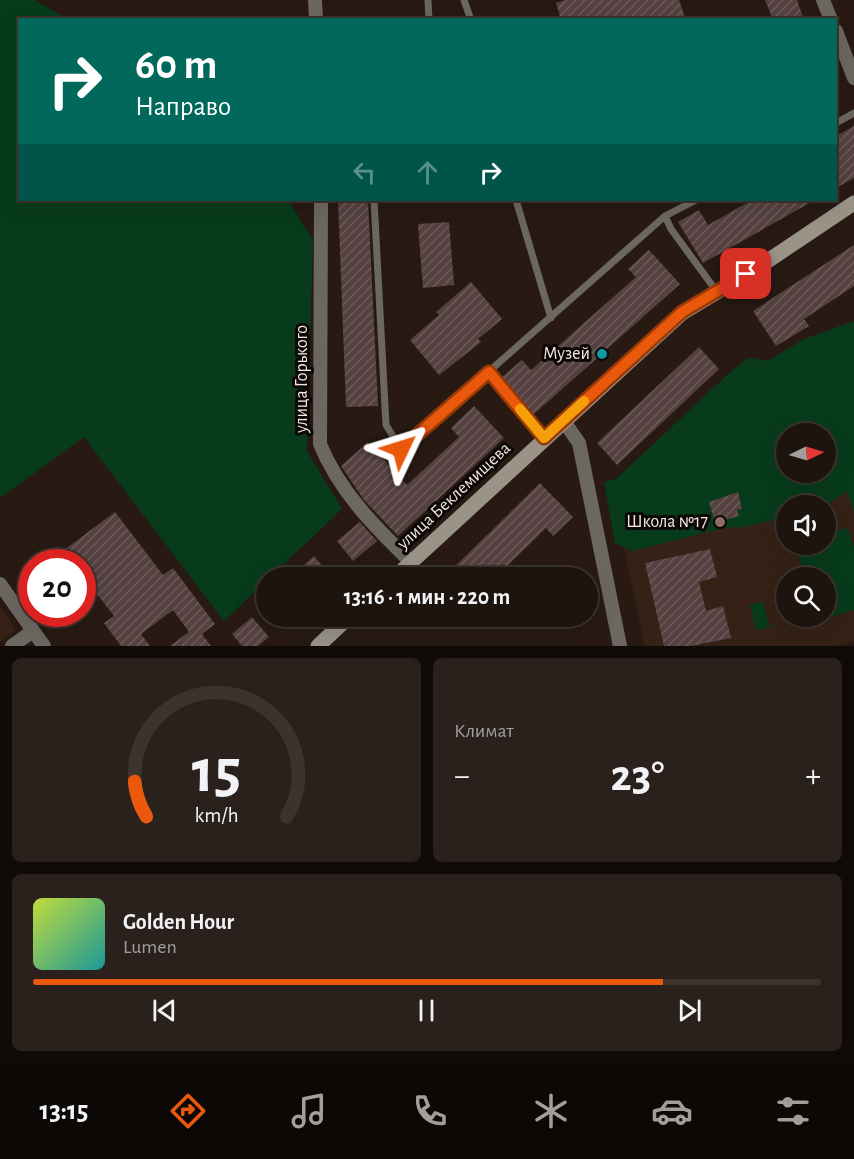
<!DOCTYPE html>
<html lang="ru">
<head>
<meta charset="utf-8">
<style>
	:root { --surface:#1e140e; --page:#2b211c; --text:#f1f3f6; --muted:#a19e9e; --line:#3c332e; --accent:#ea580c }
	body { margin:0; font-family:"Alegreya Sans",sans-serif; background:var(--page); color:var(--text); height:100vh; display:flex; flex-direction:column; font-size:22px; white-space:nowrap }
	* { box-sizing:border-box; margin:0 }
	p { font-size:20px; color:var(--muted) }
	.icon { flex:none; width:33px; height:33px; fill:none; stroke:currentColor; stroke-width:2; stroke-linecap:round; stroke-linejoin:round }
	.map { position:relative; height:646px; overflow:hidden }
	.sheet { display:flex; flex-direction:column; gap:12px; padding:12px; background:#100b08; flex:1 }
	.sheet>* { flex:none }
	.top-card { position:absolute; left:18px; top:18px; width:819px; height:183px; border-radius:0px; box-shadow:0 6px 24px #0002,0 0 0 2px var(--line); background:#00695c; color:#fff; overflow:hidden }
	.needle { width:39px; rotate:85deg }
	.tools { position:absolute; left:776px; top:423px; display:grid; gap:12px }
	.tools a { display:grid; place-items:center; width:60px; height:60px; border-radius:50%; background:var(--surface); box-shadow:0 6px 24px #0002,0 0 0 2px var(--line); font-size:30px }
	.speed { position:absolute; left:18px; top:549px; display:flex; gap:12px; font-size:30px; font-weight:700; text-align:center }
	.speed>* { display:grid; place-content:center; width:78px; height:78px; border-radius:50%; background:var(--surface); box-shadow:0 6px 24px #0002,0 0 0 2px var(--line); line-height:1 }
	.speed .limit { border:9px solid #d22; background:#fff; color:#111 }
	.pin { position:absolute; display:grid; place-items:center; width:51px; height:51px; color:#fff; margin:-26px; border-radius:12px; box-shadow:0 3px 9px #0006 }
	.me { position:absolute; width:66px; margin:-33px; rotate:49deg; stroke-linejoin:round; filter:drop-shadow(0 0 4px #0008) }
	.turn { display:flex; align-items:center; gap:21px; height:126px; padding:0 18px; font-size:27px }
	.turn .icon { width:78px; height:78px; stroke-width:2.5 }
	.turn b { display:block; font-size:42px; line-height:51px }
	.lanes { display:flex; align-items:center; height:57px; padding:0 18px; background:#0003; justify-content:center; gap:30px; direction:ltr }
	.lanes .off { opacity:.35 }
	.big { font-size:45px; font-weight:700; line-height:1.1 }
	.sheet .widget { flex:1; display:flex; flex-direction:column; justify-content:center; gap:9px; min-width:0; padding:0 21px; border-radius:9px; background:var(--page) }
	.sheet .dial { align-items:center; gap:0 }
	.dial svg { height:156px; overflow:visible; fill:none; stroke:var(--line); stroke-width:7; stroke-linecap:round; text-anchor:middle }
	.dial text { fill:var(--text); stroke:none }
	.song { display:flex; align-items:center; gap:18px }
	.cover { width:72px; height:72px; border-radius:9px; background:linear-gradient(135deg,hsl(70 70% 55%),hsl(180 70% 35%)) }
	.played { height:6px; border-radius:3px; background:linear-gradient(90deg,var(--accent) 80%,var(--line) 80%) }
	.keys { display:flex; justify-content:space-around; direction:ltr }
	.heat { display:flex; justify-content:space-between; align-items:center; font-size:33px; direction:ltr }
	.sheet .tiles { flex:1; display:grid; gap:12px; grid-template-columns:1fr 1fr }
	.widget:last-child { grid-column:span 2 }
	.trip { position:absolute; left:256px; top:567px; width:342px; height:60px; border-radius:30px; background:var(--surface); box-shadow:0 6px 24px #0002,0 0 0 2px var(--line); font-weight:700; line-height:60px; text-align:center }
	.tab-bar { display:flex; height:96px; justify-content:space-around; align-items:center; background:#0c0806; color:var(--muted) }
	.tab-bar .icon { width:42px; height:42px }
	.tab-bar .on { color:var(--accent) }
	.tab-bar b { font-size:27px; color:var(--text) }
	.map>svg:first-child { display:block }
	.built { fill:#352116; fill-rule:evenodd }
	.green { fill:#083b1b; fill-rule:evenodd }
	.building { fill:url(#building-hatch) }
	.lines { fill:none; stroke-linecap:round; stroke-linejoin:round }
	.lane { stroke:#6c6861; stroke-width:7 }
	.street { stroke:#6c6861; stroke-width:14 }
	.secondary { stroke:#999388; stroke-width:15 }
	.route-casing { stroke:#983908; stroke-width:15 }
	.route { stroke:#ea580c; stroke-width:10 }
	.slow { stroke:#f59e0b; stroke-width:10 }
	.culture-dot { fill:#0f9aa8; stroke:#0c0704; stroke-width:2 }
	.education-dot { fill:#8d6e63; stroke:#0c0704; stroke-width:2 }
	.labels { text-anchor:middle; dominant-baseline:central; stroke-width:6; stroke-linejoin:round; paint-order:stroke }
	.poi-label { font-size:18px; fill:#f3e8e3; stroke:#0c0704; text-anchor:end }
	.street-label { font-size:18px; fill:#f3e8e3; stroke:#0c0704 }
</style>
</head>
<body>
<div class="map">
<svg width="854" height="646" viewBox="0 0 854 646">
	<defs>
		<pattern id="building-hatch" width="6" height="6" patternUnits="userSpaceOnUse" patternTransform="scale(1.5)"><rect width="6" height="6" fill="#544140"/><path d="M-1 1l2-2M0 6l6-6M5 7l2-2" fill="none" stroke="#6d5c5b"/></pattern>
	</defs>
	<rect width="100%" height="100%" fill="#281a13"/>
	<path class="built" d="M786,472H825L854,488V641L834,646H645L622,539ZM786,506H825V544H786ZM786,578H825V616H786Z
		M0,606L16,630L0,642Z"/>
	<path class="green" d="M0,0H35L67,19L20,20V200H288L313,240L307,451L342,509L224,621L84,437L0,498Z
		M854,321V513L847,491L825,506H786V517L745,527L724,528L632,551L615,543L604,482L616,479L728,374L748,358L768,361L804,339ZM786,434H825V472H786Z
		M848,528L854,547V610L818,621L817,617L825,616V578L805,577L796,545L825,544V535Z
		M763,602L770,627L756,630L750,605Z"/>
	<path class="building" d="M565,0H679L686,20H561L556,3Z
		M765,0H797L804,20H773Z
		M854,126V178L836,188V136Z
		M338,200H368L378,406L346,407Z
		M752,200H815L703,263L678,222L699,210L708,225Z
		M449,222L454,285L423,288L418,224Z
		M854,245V286L804,319L809,326L776,346L753,311Z
		M649,250L680,284L533,415L501,378L522,360L531,370L636,277L628,269Z
		M471,282L502,319L478,339L481,342L439,375L410,340L439,315L436,312Z
		M699,347L719,369L617,465L597,443Z
		M474,406L504,438L398,536L364,500L341,466L368,442L407,485L459,437L451,428Z
		M540,483L573,517L553,536L546,528L495,578H443Z
		M738,492L742,509L737,510L739,516L715,523L709,502Z
		M115,512L163,575L173,568L215,624L202,634L211,646H170L189,632L173,610L141,634L150,646H121L104,623L114,616L82,575V562H73L64,550Z
		M360,522L377,541L353,561L337,541Z
		M710,549L717,577L699,582L706,611L723,606L731,638L691,646H664L645,563Z
		M314,556L332,578H289Z
		M252,617L269,637L258,646H242L232,634Z"/>
	<g class="lines">
		<path class="lane" d="M428,0L429,20
			M464,0L471,20
			M836,123L854,113
			M374,200L386,425L401,449L665,216
			M516,200L551,318
			M696,200L665,216L671,229L717,292
			M489,372L544,438"/>
		<path class="street" d="M315,0L316,20
			M823,0L831,20
			M836,31L854,78
			M321,200L320,444C339,491 375,527 411,562
			M563,420L579,443L620,646
			M0,584L44,646
			M12,646L33,631"/>
		<path class="secondary" d="M394,578L682,313L760,266L854,203
			M318,646L350,616"/>
	</g>
	<g class="lines">
		<g class="route-casing">
			<path id="route" d="M401,449L489,372L544,438L682,312L746,274"/>
		</g>
		<use href="#route" class="route"/>
		<path class="slow" d="M520,409L544,438L584,401"/>
	</g>
	<circle class="culture-dot" cx="602" cy="354" r="6"/>
	<circle class="education-dot" cx="720" cy="522" r="6"/>
	<g class="labels">
		<g class="poi-label">
			<text x="590" y="354">Музей</text>
			<text x="708" y="522">Школа №17</text>
		</g>
		<g class="street-label">
			<text transform="translate(302 379) rotate(-90)">улица Горького</text>
			<text transform="translate(454 496) rotate(-43)">улица Беклемищева</text>
		</g>
	</g>
</svg>
<div class="tools">
<a><svg class="needle" viewBox="-14 -14 28 28"><path d="M0-13l5 13h-10z" fill="#e53935"/><path d="M0 13l5-13h-10z" fill="#a19e9e"/></svg></a>
<a><svg class="icon" aria-label="sound" viewBox="0 0 24 24"><path d="M4 9h4l5-4v14l-5-4H4zM17 9q2 3 0 6"/></svg></a>
<a><svg class="icon" aria-label="search" viewBox="0 0 24 24"><circle cx="10" cy="10" r="6"/><path d="M15 15l6 6"/></svg></a>
</div>
<div class="speed"><div class="limit">20</div></div>
<div class="pin" style="left:746px;top:274px;background:#d93025"><svg class="icon" aria-label="arrive" viewBox="0 0 24 24"><path d="M6 21V4h12l-3 4 3 4H6"/></svg></div>
<svg class="me" style="left:401px;top:449px" viewBox="-20 -20 40 40"><path d="M0-17L14 15 0 8-14 15z" fill="#ea580c" stroke="#fff" stroke-width="4"/></svg>
<div class="trip">13:16 · 1 мин · 220 m</div>
<div class="top-card">
<div class="turn"><svg class="icon" aria-label="right" viewBox="0 0 24 24"><path d="M7 20v-9h11M14 6l5 5-5 5"/></svg><div><b>60 m</b>Направо</div></div>
<div class="lanes"><svg class="icon off" aria-label="left" viewBox="0 0 24 24"><path d="M17 20v-9H6M10 6l-5 5 5 5"/></svg><svg class="icon off" aria-label="ahead" viewBox="0 0 24 24"><path d="M12 20V5M6 11l6-6 6 6"/></svg><svg class="icon" aria-label="right" viewBox="0 0 24 24"><path d="M7 20v-9h11M14 6l5 5-5 5"/></svg></div>
</div>
</div>
<section class="sheet">
<div class="tiles">
<div class="widget dial"><svg viewBox="0 0 100 80">
<path d="M14 69A42 42 0 1 1 86 69"/>
<path d="M14 69A42 42 0 0 1 8 51" stroke="#ea580c"/>
<text x="50" y="56" font-size="32" font-weight="700">15</text>
<text x="50" y="72" font-size="11">km/h</text>
</svg></div>
<div class="widget"><p>Климат</p>
<div class="heat"><a>−</a><b class="big">23°</b><a>+</a></div>
</div>
<div class="widget">
<div class="song"><i class="cover"></i><div><b>Golden Hour</b><p>Lumen</p></div></div>
<div class="played"></div>
<div class="keys"><svg class="icon" aria-label="previous" viewBox="0 0 24 24"><path d="M18 5L8 12l10 7zM5 5v14"/></svg><svg class="icon" aria-label="pause" viewBox="0 0 24 24"><path d="M8 5v14M16 5v14"/></svg><svg class="icon" aria-label="next" viewBox="0 0 24 24"><path d="M6 5l10 7-10 7zM19 5v14"/></svg></div>
</div>
</div>
</section>
<nav class="tab-bar">
<b>13:15</b>
<svg class="icon on" aria-label="directions" viewBox="0 0 24 24"><path d="M12 3l9 9-9 9-9-9zM9 14v-3h6M13 9l2 2-2 2"/></svg>
<svg class="icon" aria-label="music" viewBox="0 0 24 24"><path d="M9 18V5l10-2v13"/><circle cx="6" cy="18" r="3"/><circle cx="16" cy="16" r="3"/></svg>
<svg class="icon" aria-label="phone" viewBox="0 0 24 24"><path d="M5 4h4l2 5-3 2q2 4 5 5l2-3 5 2v4C11 20 4 13 5 4z"/></svg>
<svg class="icon" aria-label="climate" viewBox="0 0 24 24"><path d="M12 3v18M4 7l16 10M4 17L20 7"/></svg>
<svg class="icon" aria-label="car" viewBox="0 0 24 24"><path d="M5 17H2v-5l4-1 3-4h7l3 4 3 1v5h-3M9 17h6M6 11h13"/><circle cx="7" cy="17" r="2"/><circle cx="17" cy="17" r="2"/></svg>
<svg class="icon" aria-label="filters" viewBox="0 0 24 24"><path d="M4 7h16M4 17h16"/><circle cx="9" cy="7" r="2"/><circle cx="15" cy="17" r="2"/></svg>
</nav>
</body>
</html>
